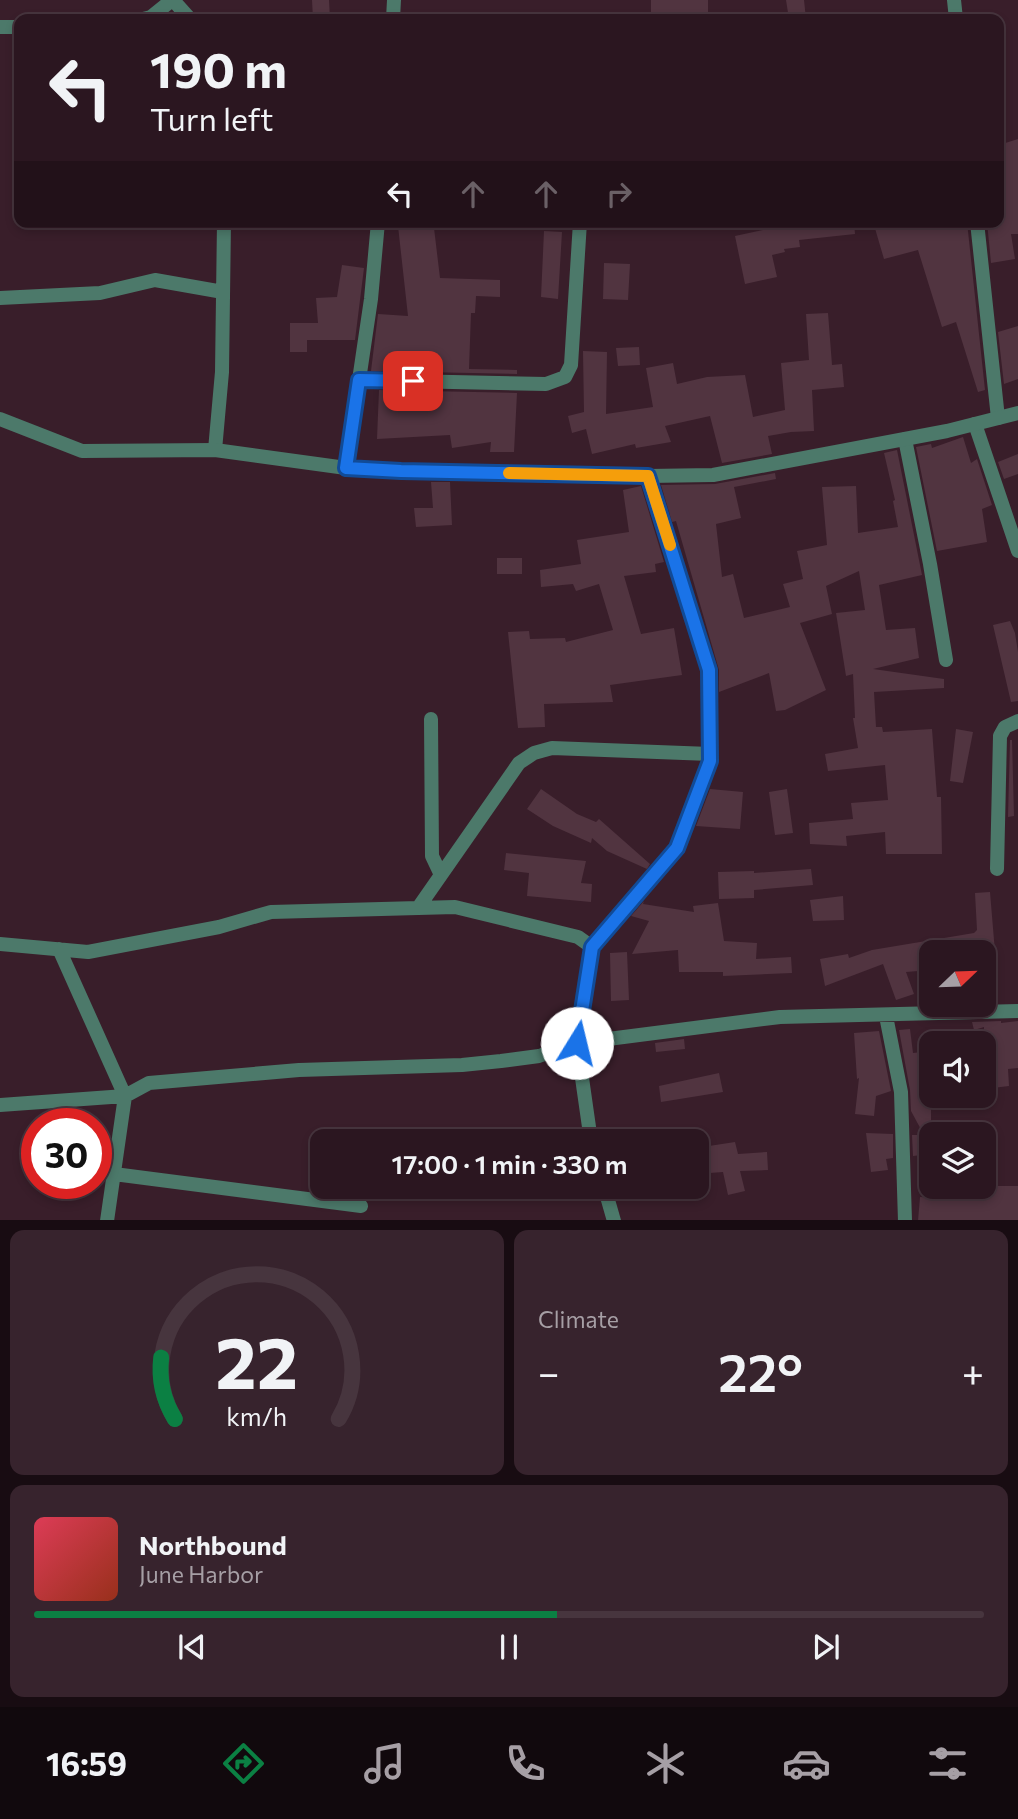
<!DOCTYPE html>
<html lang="en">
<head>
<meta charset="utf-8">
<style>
	:root { --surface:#2b1620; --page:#37232d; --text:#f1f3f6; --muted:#a69fa5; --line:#47353e; --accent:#0b8043 }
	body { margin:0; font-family:Commissioner,sans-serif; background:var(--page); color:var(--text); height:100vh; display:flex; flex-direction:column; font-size:26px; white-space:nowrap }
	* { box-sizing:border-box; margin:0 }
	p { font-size:23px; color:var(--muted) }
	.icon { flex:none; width:38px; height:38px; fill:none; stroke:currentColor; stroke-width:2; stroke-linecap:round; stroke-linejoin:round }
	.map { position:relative; height:1220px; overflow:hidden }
	.panel { display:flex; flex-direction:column; gap:10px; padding:10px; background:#180c12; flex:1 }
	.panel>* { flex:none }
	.guide { position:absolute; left:14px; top:14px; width:990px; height:214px; border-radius:14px; box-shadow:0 4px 10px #0003,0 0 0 2px var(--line); background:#2b1620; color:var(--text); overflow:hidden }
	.needle { width:46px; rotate:67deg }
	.fabs { position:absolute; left:919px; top:940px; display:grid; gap:14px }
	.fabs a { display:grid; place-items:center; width:77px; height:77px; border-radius:14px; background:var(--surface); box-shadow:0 4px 10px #0003,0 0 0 2px var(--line); font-size:35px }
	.speed { position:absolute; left:21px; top:1108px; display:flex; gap:14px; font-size:35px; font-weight:700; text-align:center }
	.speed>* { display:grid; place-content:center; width:91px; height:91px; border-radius:50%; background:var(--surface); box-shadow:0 4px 10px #0003,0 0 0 2px var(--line); line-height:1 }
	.speed .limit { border:10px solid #d22; background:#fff; color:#111 }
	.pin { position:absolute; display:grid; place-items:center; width:60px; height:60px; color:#fff; margin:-30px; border-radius:14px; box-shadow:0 4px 10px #0006 }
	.me { position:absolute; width:77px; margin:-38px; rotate:9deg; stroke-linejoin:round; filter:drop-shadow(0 0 5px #0008) }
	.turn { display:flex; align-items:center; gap:24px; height:147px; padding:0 21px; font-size:32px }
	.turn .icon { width:91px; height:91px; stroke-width:2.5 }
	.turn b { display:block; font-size:49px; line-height:60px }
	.lanes { display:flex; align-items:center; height:66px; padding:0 21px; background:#0003; justify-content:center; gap:35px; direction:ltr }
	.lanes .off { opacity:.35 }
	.big { font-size:52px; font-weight:600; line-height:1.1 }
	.panel .card { flex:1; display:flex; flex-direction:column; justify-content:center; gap:10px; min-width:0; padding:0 24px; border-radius:14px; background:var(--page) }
	.panel .dial { align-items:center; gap:0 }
	.dial svg { height:182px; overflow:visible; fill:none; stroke:var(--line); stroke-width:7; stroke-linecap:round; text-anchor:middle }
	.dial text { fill:var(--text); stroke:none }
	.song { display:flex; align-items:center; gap:21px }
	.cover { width:84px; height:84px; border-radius:10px; background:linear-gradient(135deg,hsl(350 70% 55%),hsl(10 70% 35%)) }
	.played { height:7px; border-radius:4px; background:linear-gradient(90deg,var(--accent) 55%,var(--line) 55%) }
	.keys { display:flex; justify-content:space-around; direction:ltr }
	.heat { display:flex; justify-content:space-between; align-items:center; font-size:38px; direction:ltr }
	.panel .tiles { flex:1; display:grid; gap:10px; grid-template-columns:1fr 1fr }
	.card:last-child { grid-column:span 2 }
	.trip { position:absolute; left:310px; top:1129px; width:399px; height:70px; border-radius:14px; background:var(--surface); box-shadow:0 4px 10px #0003,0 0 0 2px var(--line); font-weight:600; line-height:70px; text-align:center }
	.dock { display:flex; height:112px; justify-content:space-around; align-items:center; background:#11090d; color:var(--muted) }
	.dock .icon { width:49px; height:49px }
	.dock .current { color:var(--accent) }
	.dock b { font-size:32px; color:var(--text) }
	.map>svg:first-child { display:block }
	.building { fill:#513440 }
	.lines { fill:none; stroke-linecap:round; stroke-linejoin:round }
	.minor { stroke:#4c796a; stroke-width:14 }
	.tertiary { stroke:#4c796a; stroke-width:14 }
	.route-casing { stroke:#114b97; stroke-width:18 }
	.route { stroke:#1a73e8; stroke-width:12 }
	.slow { stroke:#f59e0b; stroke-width:12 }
</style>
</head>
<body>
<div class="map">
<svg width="1018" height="1221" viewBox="0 0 1018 1221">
	<rect width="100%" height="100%" fill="#391e2a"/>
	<path class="building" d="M312,0H329L330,19H313Z
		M651,0H708V13L668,16V19H651Z
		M786,0H804L806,19H789Z
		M1018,139V234H1011L1015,259L991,263L987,222H999V145Z
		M801,222H854L855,234L799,240L800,247L784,249L785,252L772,255L777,277L745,284L735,236Z
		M881,222H967L985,390L978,392L956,322L942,327L918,250L884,259L874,225Z
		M417,224L418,229L434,228L440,278L500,280V297L476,296L475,313H471L469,369L517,370V374L371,371L378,314L408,316L398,226Z
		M544,231L562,232L558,299L541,297Z
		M604,263L630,264L628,300L603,299Z
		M342,265L364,268L355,340H307V352H290V323H318L316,298L337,297Z
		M828,313L832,365L842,364L844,387L812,390L814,431L791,432L768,436L772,454L722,463L710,416L665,426L671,442L636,448L635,444L592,454L586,429L572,433L568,416L584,412L583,351L607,352L606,414L653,407L646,368L673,363L677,384L707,377L745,375L753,417L785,410L781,363L809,360L806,314Z
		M1018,326V379L1004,384L998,332Z
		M639,347L640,365L618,366L616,348Z
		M379,390L517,393L514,452H490L491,442L452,448L450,435L377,439Z
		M963,437L971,463L977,459L992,505L982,509L987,542L937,551L916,447L931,444L932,448Z
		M897,450L922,575L879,585L886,630L915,628L919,658L873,669L944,679V688L874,692L876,727H882L883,732L932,729L937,797H941L942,854H886L885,832L846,836L847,846L810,844L809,823L853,819L851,803L888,800L885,765L828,771L825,754L858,748L853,718H855L853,674L846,676L836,613L865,610L859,571L826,586L832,614L800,623L826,690L785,710L776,711L769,673L719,692V670L676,521L672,522L661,485L715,484L775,473L776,479L734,487L741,518L716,524L722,577L733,574L744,618L790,607L783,584L803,579L797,551L827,545L822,487L856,486L858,533L898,527L893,501L895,500L884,453Z
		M1018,454V474L1004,479L998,462Z
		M431,482H450L452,525L416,527L414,508H433Z
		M641,486L664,562L655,564L656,572L624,576L641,634L674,628L682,675L610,685L613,702L544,704L545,727L518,728L508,632L529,631L530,639L565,638L566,642L613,630L599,584L576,591L573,584L541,587L540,570L581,564L577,540L629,532L623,490Z
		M497,558H522V574H497Z
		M1010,621L1015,633L1018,652V701L1011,702L993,625Z
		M956,729L973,732L963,783L950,781Z
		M1010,740H1012L1014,816L1008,817Z
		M541,789L577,814L596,822L599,819L650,864L647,869L607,851L592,838L591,843L553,826L527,809Z
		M710,789L743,792L740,829L696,826Z
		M787,789L793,833L775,835L769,792Z
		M506,853L586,861L581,883L592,884L591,902L527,896L529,873L504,870Z
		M811,869L813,885L754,890V898L719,899L718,872L754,871V873Z
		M990,892L995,952H931V970L906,972L914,994L896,1000L883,964L825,986L820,959L848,954L849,958L872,950L974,933L977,930L975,893Z
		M843,896L844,920L813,921L810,900Z
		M644,901L643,904L694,912L693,906L718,903L724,941L757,943L756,959L791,957L792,973L723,976V972H679L678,950L632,954L649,921L631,916Z
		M627,952L629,1000L611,1001L610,953Z
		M1001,1021V1023L1018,1021V1068L1008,1069L1009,1086L984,1089V1027L974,1030L972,1022Z
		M910,1029L913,1053L922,1052L923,1059L931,1057V1154L913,1156L912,1135H924L911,1111L910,1090L899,1030Z
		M879,1031L891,1091L876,1096L874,1116L855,1114L859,1078L857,1079L854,1033Z
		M684,1039L685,1049L656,1052L655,1043Z
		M719,1073L723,1092L661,1102L659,1086Z
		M866,1133L893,1134V1158L886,1159L888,1170L871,1172Z
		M735,1142L738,1154L767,1152L768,1170L740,1171L745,1191L728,1195L723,1172L696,1174V1148Z
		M955,1186H1018V1221H918L920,1197L958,1199Z"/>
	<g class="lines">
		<path class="minor" d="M173,0L190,19
			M954,0L956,19
			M143,19L151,17L172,0
			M393,19L394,0
			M0,27H19
			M977,222L998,418
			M0,298L100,293L155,280L223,292
			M359,380L546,384L565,377L571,365L580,222
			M975,424L1018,551
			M905,439L930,564L946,660
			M215,450L222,372L224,222
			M346,468L371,299L378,222
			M431,719L432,856L441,875
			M997,869L1000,736L1005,727L1018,721
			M418,908L519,763L534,753L552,748L710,754
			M0,944L88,952L219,927L271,912L455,907L578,937L592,947
			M59,949L125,1096L107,1221
			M886,1016L901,1092L905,1221
			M0,1105L125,1096L149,1083L299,1070L462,1065L501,1061L539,1056L577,1043L780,1017L1018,1011
			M591,1141L577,1043L592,947L677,848L710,761L709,670L648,476
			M114,1174L361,1206
			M604,1186L614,1221"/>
		<path class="tertiary" d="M0,419L82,451L215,450L346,468L401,472L648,476L713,475L947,431L1018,413"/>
	</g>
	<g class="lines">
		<g class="route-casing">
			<path id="route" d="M413,381L359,380L346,468L401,471L648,476L709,670L710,761L677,848L592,947L577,1043"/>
		</g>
		<use href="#route" class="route"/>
		<path class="slow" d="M509,473L648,476L670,545"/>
	</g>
</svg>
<div class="fabs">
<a><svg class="needle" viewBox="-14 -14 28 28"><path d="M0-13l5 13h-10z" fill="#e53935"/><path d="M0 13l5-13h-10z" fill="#a69fa5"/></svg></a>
<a><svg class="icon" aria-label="sound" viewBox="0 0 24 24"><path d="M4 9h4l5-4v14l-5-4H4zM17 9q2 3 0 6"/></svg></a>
<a><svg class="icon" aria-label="layers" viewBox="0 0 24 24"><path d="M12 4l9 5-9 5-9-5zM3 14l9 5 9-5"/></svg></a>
</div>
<div class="speed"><div class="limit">30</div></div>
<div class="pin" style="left:413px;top:381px;background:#d93025"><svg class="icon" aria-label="arrive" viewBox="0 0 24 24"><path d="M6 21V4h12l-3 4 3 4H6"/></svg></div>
<svg class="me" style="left:577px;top:1043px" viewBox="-20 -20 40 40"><circle r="19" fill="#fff"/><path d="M0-13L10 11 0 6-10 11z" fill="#1a73e8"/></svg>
<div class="trip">17:00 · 1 min · 330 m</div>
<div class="guide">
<div class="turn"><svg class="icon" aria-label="left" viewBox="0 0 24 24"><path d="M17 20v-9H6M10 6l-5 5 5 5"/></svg><div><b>190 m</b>Turn left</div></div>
<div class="lanes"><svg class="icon" aria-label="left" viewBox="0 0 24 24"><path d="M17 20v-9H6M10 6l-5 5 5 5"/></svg><svg class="icon off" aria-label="ahead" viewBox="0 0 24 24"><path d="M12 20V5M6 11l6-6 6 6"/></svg><svg class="icon off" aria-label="ahead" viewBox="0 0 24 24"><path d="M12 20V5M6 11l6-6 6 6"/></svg><svg class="icon off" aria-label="right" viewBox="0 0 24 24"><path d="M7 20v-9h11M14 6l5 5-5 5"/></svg></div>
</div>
</div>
<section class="panel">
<div class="tiles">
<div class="card dial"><svg viewBox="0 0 100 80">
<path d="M14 69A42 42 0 1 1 86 69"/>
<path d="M14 69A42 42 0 0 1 8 42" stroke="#0b8043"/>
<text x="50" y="56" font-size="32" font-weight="700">22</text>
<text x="50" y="72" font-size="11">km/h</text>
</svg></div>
<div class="card"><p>Climate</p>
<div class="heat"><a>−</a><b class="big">22°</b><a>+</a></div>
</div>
<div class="card">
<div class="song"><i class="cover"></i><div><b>Northbound</b><p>June Harbor</p></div></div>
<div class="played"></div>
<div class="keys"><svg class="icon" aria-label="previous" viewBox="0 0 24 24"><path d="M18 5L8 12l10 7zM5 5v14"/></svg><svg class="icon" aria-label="pause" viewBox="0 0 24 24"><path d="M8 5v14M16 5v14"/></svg><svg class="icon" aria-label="next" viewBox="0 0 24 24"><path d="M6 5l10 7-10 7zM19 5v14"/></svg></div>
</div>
</div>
</section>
<nav class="dock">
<b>16:59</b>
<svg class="icon current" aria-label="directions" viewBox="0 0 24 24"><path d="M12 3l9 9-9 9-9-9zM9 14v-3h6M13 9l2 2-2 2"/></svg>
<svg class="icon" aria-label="music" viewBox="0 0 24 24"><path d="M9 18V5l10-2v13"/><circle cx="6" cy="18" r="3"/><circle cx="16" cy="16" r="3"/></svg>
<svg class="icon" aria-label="phone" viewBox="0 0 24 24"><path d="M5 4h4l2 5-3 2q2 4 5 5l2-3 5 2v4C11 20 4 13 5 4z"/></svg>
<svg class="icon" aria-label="climate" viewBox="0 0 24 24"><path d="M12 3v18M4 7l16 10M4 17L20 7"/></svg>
<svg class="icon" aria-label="car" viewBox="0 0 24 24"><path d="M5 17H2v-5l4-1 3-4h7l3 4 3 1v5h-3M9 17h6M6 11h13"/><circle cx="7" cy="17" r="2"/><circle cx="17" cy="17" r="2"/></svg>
<svg class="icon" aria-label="filters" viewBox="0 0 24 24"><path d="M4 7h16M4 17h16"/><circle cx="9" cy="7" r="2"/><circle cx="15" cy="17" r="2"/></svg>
</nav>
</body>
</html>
